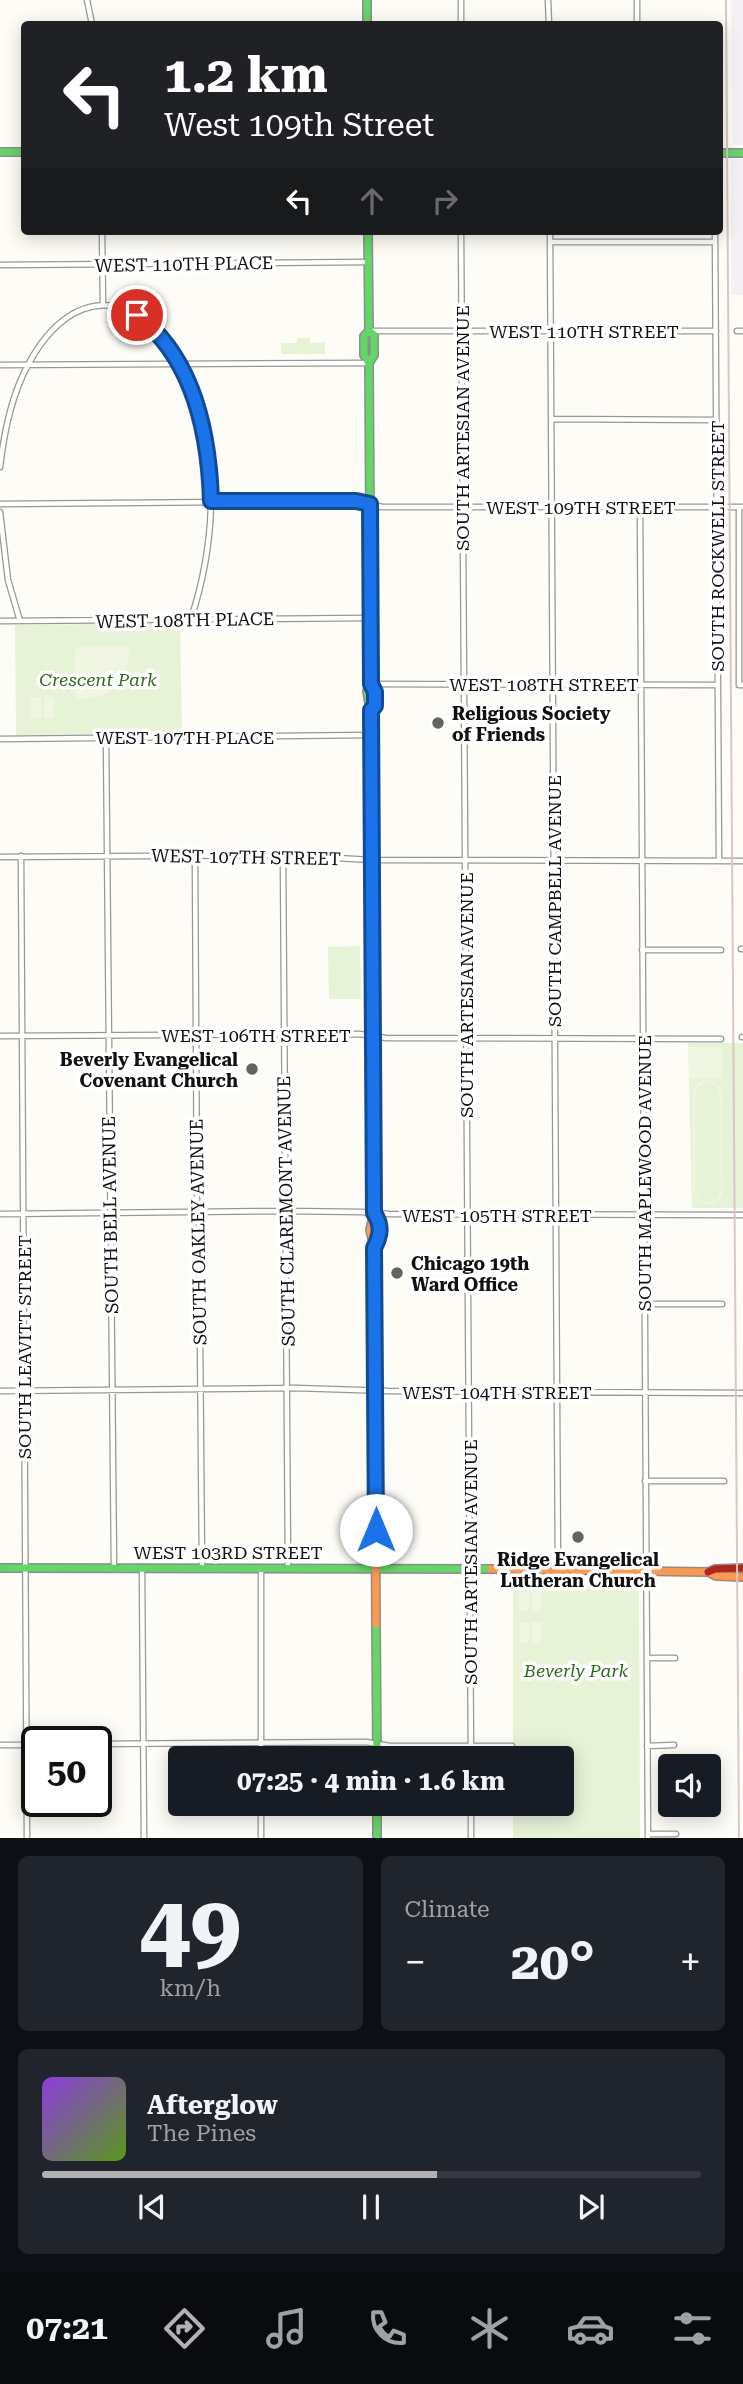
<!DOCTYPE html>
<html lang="en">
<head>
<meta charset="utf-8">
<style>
	:root { --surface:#171b24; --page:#20242c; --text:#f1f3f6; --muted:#9ea1a6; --line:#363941; --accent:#b2b2b3 }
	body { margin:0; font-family:"Roboto Serif",serif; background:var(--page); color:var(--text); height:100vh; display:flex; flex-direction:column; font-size:26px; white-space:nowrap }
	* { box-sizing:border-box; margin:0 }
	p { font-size:23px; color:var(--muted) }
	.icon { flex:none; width:38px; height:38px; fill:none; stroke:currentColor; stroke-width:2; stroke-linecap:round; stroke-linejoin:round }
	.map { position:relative; height:1838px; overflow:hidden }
	.drawer { display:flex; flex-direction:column; gap:18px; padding:18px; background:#0d0f14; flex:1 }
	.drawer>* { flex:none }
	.guide { position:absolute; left:21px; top:21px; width:702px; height:214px; border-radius:7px; box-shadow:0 4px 18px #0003; background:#202124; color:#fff; overflow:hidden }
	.buttons { position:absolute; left:658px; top:1754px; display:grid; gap:14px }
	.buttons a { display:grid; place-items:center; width:63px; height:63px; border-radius:7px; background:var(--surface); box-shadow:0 4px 18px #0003; font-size:35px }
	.speed { position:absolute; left:21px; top:1726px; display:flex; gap:14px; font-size:35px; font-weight:700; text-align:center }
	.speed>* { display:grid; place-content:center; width:91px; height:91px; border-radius:50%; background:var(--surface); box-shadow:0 4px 18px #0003; line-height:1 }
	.speed .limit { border:4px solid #111; border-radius:10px; background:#fff; color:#111 }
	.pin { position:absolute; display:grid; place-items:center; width:60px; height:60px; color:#fff; margin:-30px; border:4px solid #fff; border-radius:50%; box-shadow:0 2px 7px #0007 }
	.me { position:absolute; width:77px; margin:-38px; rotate:0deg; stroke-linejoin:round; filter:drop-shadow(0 0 5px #0008) }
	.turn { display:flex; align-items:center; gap:24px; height:147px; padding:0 28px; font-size:32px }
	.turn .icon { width:91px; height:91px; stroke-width:2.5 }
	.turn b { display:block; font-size:49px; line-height:60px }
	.lanes { display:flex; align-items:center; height:66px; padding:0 28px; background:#0003; justify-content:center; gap:35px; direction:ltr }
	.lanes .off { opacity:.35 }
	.big { font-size:52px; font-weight:700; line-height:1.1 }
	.drawer .card { flex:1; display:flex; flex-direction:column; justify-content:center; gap:10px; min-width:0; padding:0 24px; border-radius:10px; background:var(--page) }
	.drawer .dial { align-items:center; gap:0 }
	.dial b { font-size:91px; line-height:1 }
	.song { display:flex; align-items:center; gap:21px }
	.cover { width:84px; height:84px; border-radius:10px; background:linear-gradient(135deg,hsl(270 70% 55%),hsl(90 70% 35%)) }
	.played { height:7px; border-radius:4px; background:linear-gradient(90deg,var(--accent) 60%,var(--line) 60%) }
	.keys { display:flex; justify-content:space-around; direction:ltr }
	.heat { display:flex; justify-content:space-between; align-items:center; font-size:38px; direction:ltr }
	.drawer .tiles { flex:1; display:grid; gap:18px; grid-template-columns:1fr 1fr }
	.card:last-child { grid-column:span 2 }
	.trip { position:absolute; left:168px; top:1746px; width:406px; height:70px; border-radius:7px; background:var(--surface); box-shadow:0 4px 18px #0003; font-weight:700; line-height:70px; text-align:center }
	.tabs { display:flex; height:112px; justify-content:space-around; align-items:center; background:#090b0e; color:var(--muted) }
	.tabs .icon { width:49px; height:49px }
	.tabs .current { color:var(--accent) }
	.tabs b { font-size:32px; color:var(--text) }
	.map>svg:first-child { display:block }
	.industrial { fill:#f5f0f3 }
	.green { fill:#e7f3d7 }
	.pitch { fill:#f0f6e1; fill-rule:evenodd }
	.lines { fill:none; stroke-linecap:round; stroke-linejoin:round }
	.street-casing { stroke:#979795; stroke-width:7 }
	.fast-casing { stroke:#8e8d8b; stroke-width:10 }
	.slow-casing { stroke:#8e8d8b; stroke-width:10 }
	.jam-casing { stroke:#8e8d8b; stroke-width:10 }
	.street { stroke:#fffffe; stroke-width:4.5 }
	.fast { stroke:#63d668; stroke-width:7 }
	.slow { stroke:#ff974d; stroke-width:7 }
	.jam { stroke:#b3261e; stroke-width:7 }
	.rail { stroke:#d9c6c7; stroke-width:2 }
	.route-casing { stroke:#114b97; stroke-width:18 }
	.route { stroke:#1a73e8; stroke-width:12 }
	.poi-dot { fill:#646362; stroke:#fff; stroke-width:2.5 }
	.labels { text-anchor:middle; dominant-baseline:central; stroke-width:7; stroke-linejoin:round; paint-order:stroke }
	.street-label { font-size:18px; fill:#111; stroke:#fff }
	.park-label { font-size:18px; font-style:italic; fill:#2f6b1f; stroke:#fff }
	.poi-label { font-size:18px; font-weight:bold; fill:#111; stroke:#fff; text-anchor:start }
</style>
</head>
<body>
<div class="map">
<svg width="743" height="1838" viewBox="0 0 743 1838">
	<rect width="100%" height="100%" fill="#fdfcf7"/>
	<path class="industrial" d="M731,0H743V145H733Z
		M731,159H743V295H731Z"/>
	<path class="green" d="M297,338H310V343L325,342V354H281V343H297Z
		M180,623L182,733L16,735L15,625Z
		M360,946L361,999H329L328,947Z
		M688,1043H743V1208H692Z
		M513,1579L639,1581L640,1838H513V1804H562V1759H513Z"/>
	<path class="pitch" d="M79,646H129C129,682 112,700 75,699V650Z
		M31,697H41V718H31Z
		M44,697H54V718H44Z
		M689,1047H722V1078H689Z
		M702,1081C714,1079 721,1085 722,1097V1193L719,1200L710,1205L698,1200L693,1190V1094L697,1085ZM706,1082L716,1085L720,1098L721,1190L717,1199L709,1203L698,1198L695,1190V1095L698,1087Z
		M532,1590H541V1611H532Z
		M519,1591H529V1611H519Z
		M532,1622H542V1643H532Z
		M520,1623H529V1643H520Z"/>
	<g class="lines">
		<g class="street-casing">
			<path id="street" d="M87,0L92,24
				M461,0V24
				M548,0L549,24
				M637,0V24
				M102,231L103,304
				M461,231L471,1759
				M550,231L558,1569
				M715,231L719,861
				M550,242H715
				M0,265L368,262
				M369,331H716
				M737,331H743
				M0,365L369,363
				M551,419L716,420
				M0,467C4,432 11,396 28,365C70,285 138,286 180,364C222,441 217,539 191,619
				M0,504L357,501L382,507H743
				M640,507L648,1838
				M739,507V685H743
				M0,512L8,580L20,621
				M0,621L370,618
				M371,684L718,685
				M106,737L114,1568
				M0,739L371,735
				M195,855L197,1205L199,1220L202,1567
				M283,855L288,1567
				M21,856L27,1838
				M0,857L283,855L372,860L743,861
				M741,949H743
				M642,950H721
				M0,1036L359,1034L386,1038L721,1039
				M742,1037H743
				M0,1214L286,1211L361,1212L389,1214L743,1215
				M644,1304H722
				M0,1391L296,1388L389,1391L743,1393
				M645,1481H724
				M261,1567V1759
				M142,1568L144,1838
				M647,1658H675
				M96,1744L366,1742L390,1746H512
				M0,1745H37
				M647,1746L674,1745
				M261,1804V1838
				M471,1804V1838
				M648,1834H676"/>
		</g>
		<g class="fast-casing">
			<path id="fast" d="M367,0V24
				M0,152H24
				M719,153H743
				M368,231L369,331L364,336V355L369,363L371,684L367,691L371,717L374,1187
				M369,331L374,335V355L369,363
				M371,684L375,692V706L371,710
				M374,1213L380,1230L374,1248
				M0,1568L491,1569
				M376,1624L377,1759
				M377,1804V1838"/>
		</g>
		<g class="slow-casing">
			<path id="slow" d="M374,1187V1213L370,1230L374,1248L376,1624
				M491,1569L708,1572L716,1576L743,1577"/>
		</g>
		<g class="jam-casing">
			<path id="jam" d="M708,1572L715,1569L743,1568"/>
		</g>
		<use href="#street" class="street"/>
		<use href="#fast" class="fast"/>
		<use href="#slow" class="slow"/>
		<use href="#jam" class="jam"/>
		<path class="rail" d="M726,0L739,1838"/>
	</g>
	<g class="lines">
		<g class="route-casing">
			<path id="route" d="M137,315C194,358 209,434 211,501H356L370,504L371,684L375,692V706L371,710L374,1213C382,1225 381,1235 374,1248L376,1530"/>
		</g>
		<use href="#route" class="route"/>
	</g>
	<g class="poi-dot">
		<circle cx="438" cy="723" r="7"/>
		<circle cx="252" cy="1069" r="7"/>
		<circle cx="397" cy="1273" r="7"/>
		<circle cx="578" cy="1537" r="7"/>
	</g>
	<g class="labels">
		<g class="street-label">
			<text transform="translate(184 264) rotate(-1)">WEST 110TH PLACE</text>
			<text x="584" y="331">WEST 110TH STREET</text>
			<text transform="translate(462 428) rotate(-90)">SOUTH ARTESIAN AVENUE</text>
			<text x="581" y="507">WEST 109TH STREET</text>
			<text transform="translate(717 546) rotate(-90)">SOUTH ROCKWELL STREET</text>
			<text transform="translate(185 620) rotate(-1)">WEST 108TH PLACE</text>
			<text x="544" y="684">WEST 108TH STREET</text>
			<text x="185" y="737">WEST 107TH PLACE</text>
			<text transform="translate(246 857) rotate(1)">WEST 107TH STREET</text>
			<text transform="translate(554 901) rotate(-90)">SOUTH CAMPBELL AVENUE</text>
			<text transform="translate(466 995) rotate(-90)">SOUTH ARTESIAN AVENUE</text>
			<text x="256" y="1035">WEST 106TH STREET</text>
			<text transform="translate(644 1173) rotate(-90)">SOUTH MAPLEWOOD AVENUE</text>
			<text transform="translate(286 1211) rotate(-91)">SOUTH CLAREMONT AVENUE</text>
			<text transform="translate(110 1215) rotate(-91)">SOUTH BELL AVENUE</text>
			<text x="497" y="1215">WEST 105TH STREET</text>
			<text transform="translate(198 1232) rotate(-91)">SOUTH OAKLEY AVENUE</text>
			<text transform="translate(24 1347) rotate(-90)">SOUTH LEAVITT STREET</text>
			<text x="497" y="1392">WEST 104TH STREET</text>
			<text x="228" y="1552">WEST 103RD STREET</text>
			<text transform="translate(470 1562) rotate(-90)">SOUTH ARTESIAN AVENUE</text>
		</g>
		<g class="park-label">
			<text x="98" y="679">Crescent Park</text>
			<text x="576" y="1670">Beverly Park</text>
		</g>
		<g class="poi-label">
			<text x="452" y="713">Religious Society<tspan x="452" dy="21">of Friends</tspan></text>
			<text x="238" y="1059" text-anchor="end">Beverly Evangelical<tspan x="238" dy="21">Covenant Church</tspan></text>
			<text x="411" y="1263">Chicago 19th<tspan x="411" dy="21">Ward Office</tspan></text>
			<text x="578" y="1559" text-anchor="middle">Ridge Evangelical<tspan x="578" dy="21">Lutheran Church</tspan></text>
		</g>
	</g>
</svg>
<div class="buttons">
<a><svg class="icon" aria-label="sound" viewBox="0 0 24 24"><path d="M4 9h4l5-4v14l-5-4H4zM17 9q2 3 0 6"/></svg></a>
</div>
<div class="speed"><div class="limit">50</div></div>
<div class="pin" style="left:137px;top:315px;background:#d93025"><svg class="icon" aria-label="arrive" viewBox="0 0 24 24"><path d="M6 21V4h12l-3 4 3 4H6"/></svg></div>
<svg class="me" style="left:376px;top:1530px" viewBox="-20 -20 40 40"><circle r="19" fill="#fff"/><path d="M0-13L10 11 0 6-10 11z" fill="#1a73e8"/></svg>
<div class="trip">07:25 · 4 min · 1.6 km</div>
<div class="guide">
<div class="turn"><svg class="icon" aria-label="left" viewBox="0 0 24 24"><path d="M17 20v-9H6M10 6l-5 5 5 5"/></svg><div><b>1.2 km</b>West 109th Street</div></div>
<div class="lanes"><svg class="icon" aria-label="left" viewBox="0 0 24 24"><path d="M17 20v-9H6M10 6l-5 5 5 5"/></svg><svg class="icon off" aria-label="ahead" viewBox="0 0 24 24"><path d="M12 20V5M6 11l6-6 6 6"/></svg><svg class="icon off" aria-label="right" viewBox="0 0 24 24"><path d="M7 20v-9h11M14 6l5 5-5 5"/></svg></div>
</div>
</div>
<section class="drawer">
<div class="tiles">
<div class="card dial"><b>49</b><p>km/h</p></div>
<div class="card"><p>Climate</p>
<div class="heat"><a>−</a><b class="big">20°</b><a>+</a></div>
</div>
<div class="card">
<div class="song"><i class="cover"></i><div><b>Afterglow</b><p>The Pines</p></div></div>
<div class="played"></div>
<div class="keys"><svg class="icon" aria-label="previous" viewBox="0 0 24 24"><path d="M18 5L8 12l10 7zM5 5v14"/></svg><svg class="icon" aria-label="pause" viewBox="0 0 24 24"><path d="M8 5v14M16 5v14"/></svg><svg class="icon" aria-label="next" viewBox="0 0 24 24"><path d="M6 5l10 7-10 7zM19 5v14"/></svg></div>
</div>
</div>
</section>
<nav class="tabs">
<b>07:21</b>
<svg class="icon current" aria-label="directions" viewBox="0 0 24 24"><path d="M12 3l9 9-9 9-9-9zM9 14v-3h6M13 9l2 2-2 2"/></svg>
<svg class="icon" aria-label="music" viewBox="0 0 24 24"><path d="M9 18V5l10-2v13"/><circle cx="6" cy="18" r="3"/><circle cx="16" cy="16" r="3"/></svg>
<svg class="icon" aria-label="phone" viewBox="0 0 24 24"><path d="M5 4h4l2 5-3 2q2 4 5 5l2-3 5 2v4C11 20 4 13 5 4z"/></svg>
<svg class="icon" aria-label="climate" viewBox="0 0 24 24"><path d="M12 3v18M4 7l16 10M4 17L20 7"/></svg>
<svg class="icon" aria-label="car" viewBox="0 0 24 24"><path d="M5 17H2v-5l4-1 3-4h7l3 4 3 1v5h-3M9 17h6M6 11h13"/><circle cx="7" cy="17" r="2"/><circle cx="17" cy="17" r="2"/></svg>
<svg class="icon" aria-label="filters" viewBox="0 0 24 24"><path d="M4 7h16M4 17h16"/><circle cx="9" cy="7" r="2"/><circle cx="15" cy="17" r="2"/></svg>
</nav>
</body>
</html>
